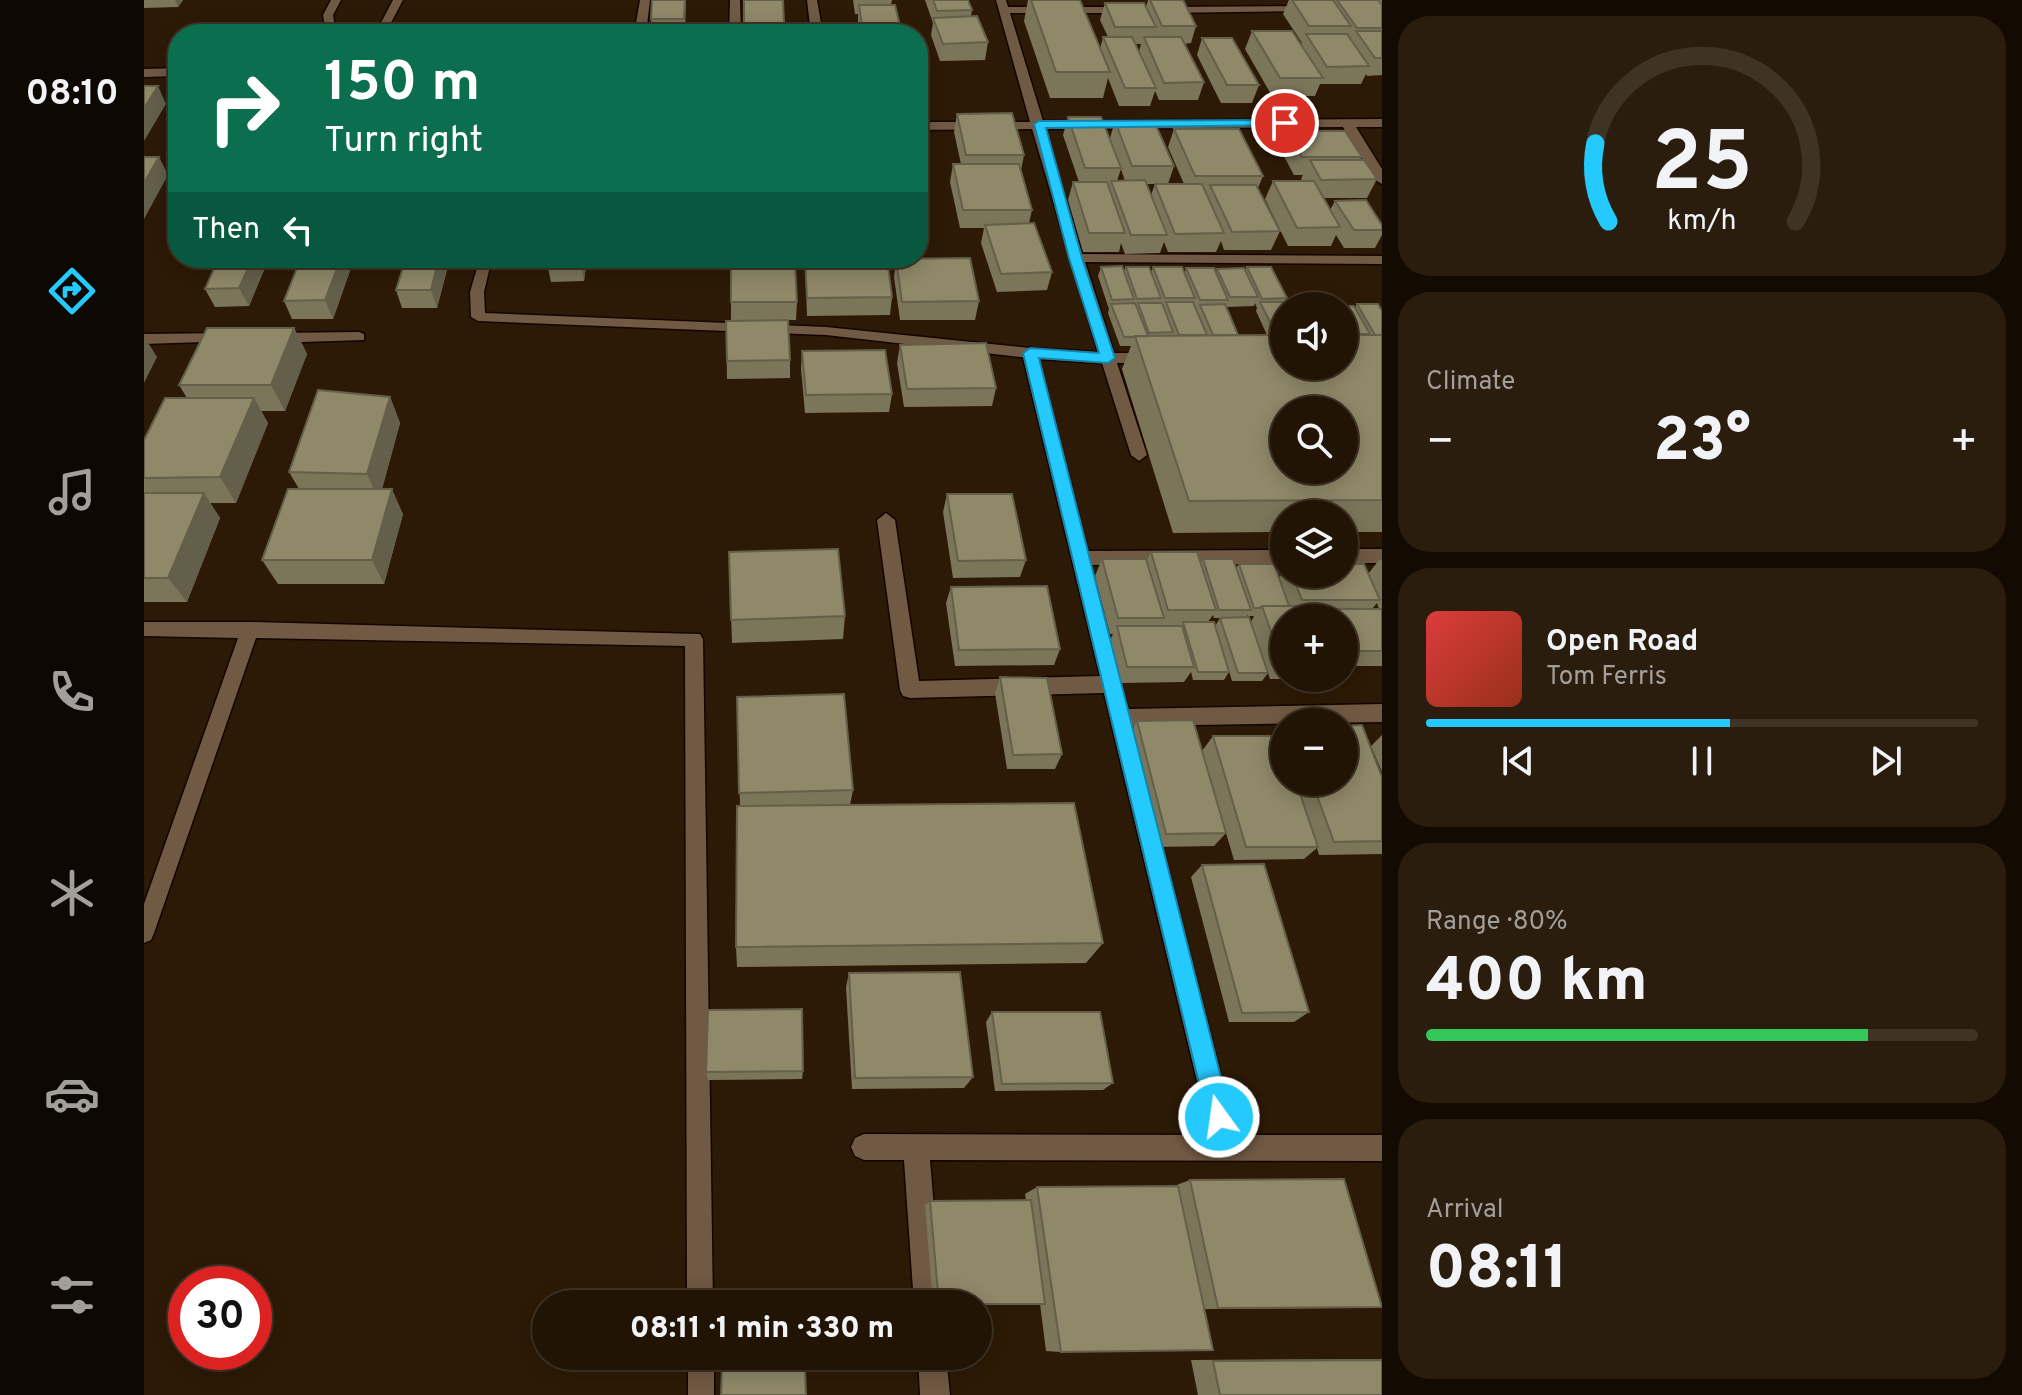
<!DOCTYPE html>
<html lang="en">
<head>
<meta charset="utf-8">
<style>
	:root { --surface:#221404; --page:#2a1d0e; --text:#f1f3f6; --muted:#a29e9a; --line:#3f3326; --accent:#24c9fe }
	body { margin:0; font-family:Overpass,sans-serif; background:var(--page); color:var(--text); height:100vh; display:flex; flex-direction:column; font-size:30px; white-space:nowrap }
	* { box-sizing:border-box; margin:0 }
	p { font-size:26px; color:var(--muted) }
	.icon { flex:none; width:44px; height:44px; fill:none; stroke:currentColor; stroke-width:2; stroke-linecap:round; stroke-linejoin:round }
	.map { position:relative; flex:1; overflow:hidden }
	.drawer { display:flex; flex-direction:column; gap:16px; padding:16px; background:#130b02; width:640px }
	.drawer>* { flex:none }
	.hud { position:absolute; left:24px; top:24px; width:760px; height:244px; border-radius:32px; box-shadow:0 4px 20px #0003,0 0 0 2px var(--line); background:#0b6e4f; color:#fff; overflow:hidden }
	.buttons { position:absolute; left:1126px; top:292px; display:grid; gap:16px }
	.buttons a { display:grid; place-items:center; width:88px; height:88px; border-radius:50%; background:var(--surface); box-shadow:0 4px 20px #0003,0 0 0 2px var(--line); font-size:40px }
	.speed { position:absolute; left:24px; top:1266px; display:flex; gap:16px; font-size:40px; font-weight:700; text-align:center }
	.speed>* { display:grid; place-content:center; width:104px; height:104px; border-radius:50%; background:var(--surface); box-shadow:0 4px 20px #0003,0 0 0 2px var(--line); line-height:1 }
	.speed .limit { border:12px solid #d22; background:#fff; color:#111 }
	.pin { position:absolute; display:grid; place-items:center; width:68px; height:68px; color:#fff; margin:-34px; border:4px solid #fff; border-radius:50%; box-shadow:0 2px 8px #0007 }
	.me { position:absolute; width:88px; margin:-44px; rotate:346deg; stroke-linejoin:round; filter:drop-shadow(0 0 6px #0008) }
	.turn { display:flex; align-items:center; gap:28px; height:168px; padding:0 24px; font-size:36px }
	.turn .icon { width:104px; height:104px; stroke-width:2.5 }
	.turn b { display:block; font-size:56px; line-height:68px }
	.then { display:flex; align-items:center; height:76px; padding:0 24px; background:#0003; gap:16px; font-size:30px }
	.big { font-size:60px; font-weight:800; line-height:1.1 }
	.drawer .tile { flex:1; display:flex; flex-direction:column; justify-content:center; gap:12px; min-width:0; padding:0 28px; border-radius:32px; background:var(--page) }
	.drawer .dial { align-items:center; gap:0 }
	.dial svg { height:208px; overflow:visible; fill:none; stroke:var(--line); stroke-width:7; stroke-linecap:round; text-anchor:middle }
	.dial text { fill:var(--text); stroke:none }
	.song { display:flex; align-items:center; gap:24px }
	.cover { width:96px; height:96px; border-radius:12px; background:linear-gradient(135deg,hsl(0 70% 55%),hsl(10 70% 35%)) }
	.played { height:8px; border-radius:4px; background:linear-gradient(90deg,var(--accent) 55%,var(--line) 55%) }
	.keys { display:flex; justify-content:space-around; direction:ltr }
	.heat { display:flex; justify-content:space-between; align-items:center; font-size:44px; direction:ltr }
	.charge { height:12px; border-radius:6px; background:linear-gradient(90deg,#34c759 80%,var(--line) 0) }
	.trip { position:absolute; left:388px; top:1290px; width:460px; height:80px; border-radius:40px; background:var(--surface); box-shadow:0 4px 20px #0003,0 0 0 2px var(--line); font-weight:800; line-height:80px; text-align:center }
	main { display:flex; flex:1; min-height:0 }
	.menu { display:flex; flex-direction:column; width:144px; justify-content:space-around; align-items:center; background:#0e0802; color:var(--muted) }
	.menu .icon { width:56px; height:56px }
	.menu .on { color:var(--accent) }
	.menu b { font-size:36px; color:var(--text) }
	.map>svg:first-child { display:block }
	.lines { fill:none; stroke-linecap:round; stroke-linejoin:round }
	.service-casing { stroke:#140400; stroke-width:3 }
	.minor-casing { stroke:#140400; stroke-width:3 }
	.service { fill:#715a44; fill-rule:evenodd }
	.minor { fill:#715a44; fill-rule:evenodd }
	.wall { fill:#7b755a; fill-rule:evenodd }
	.shaded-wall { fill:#645f4a }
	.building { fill:#8f8869; stroke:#645f4a; stroke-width:2; fill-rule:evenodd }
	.route { fill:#24c9fe; stroke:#1783a5; stroke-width:2 }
</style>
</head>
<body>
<main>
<nav class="menu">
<b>08:10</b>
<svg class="icon on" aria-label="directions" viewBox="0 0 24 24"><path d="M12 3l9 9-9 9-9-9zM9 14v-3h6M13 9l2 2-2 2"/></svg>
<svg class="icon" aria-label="music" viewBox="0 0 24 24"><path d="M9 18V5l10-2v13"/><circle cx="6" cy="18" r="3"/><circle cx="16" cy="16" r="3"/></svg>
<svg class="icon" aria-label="phone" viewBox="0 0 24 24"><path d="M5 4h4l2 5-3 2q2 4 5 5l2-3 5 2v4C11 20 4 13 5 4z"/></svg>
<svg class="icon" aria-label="climate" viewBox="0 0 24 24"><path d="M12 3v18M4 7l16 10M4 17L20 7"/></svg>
<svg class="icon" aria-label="car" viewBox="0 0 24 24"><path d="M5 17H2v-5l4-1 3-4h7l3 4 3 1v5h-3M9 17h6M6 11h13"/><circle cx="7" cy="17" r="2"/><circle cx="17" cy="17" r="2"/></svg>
<svg class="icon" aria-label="filters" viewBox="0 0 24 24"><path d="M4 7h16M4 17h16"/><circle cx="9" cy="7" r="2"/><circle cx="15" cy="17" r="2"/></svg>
</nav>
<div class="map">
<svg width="1238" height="1395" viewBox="0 0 1238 1395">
	<rect width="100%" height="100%" fill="#2d1a06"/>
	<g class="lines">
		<g class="service-casing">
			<path id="service" d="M187,0H197L189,15L192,34H182L179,15Z
				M249,0H259L241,34H231Z
				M336,258H348L340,292L341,313L682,327L886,348L893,353L886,358L682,335L334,321L327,317L326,292Z
				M0,622H106L556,634L559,639L569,1304H543L541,646L112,638L10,933L7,940L0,943V904L94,638L0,636Z
				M544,1356H570V1395H544Z"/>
		</g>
		<g class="minor-casing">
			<path id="minor" d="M496,0H506L502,34H490Z
				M586,0H596L597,34H585Z
				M663,0H673L679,34H667Z
				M852,0H862L864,7H986L991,10L986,13H866L899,121L1238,119V127H1212L1238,169V184L1231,180L1199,127L901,129L938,254L1238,256V264L941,262L970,353H1008L1016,358L1008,363H973L1003,455L995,461L987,455L958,363L895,359L944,551L1140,550V564L947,565L984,709L1238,704V722L988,726L1092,1135H1238V1161L786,1160L798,1304H770L760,1160H720L711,1156L707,1147L711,1138L720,1134L1066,1135L960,693L766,698L759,696L756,690L733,520L742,513L751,520L775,681L956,676L878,353L886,348L954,352L888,129L774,130V122H886Z
				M1166,6L1170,7V11L1018,13L1013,10L1018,7Z
				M34,68V76L0,77V69Z
				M215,332L220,334V340L128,343L120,338L128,333Z
				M84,333L92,338L89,341L0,344V334Z
				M1200,549H1238V563H1200Z
				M774,1356H802L806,1395H776Z"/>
		</g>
		<use href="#service" class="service"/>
		<use href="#minor" class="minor"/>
	</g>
	<path class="wall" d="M0,0H39L34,7L0,8Z
		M542,0L541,34H508L507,19Z
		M600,0L640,23V34H600Z
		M709,0H748L747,5L758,34H715L714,22V14H711Z
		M781,0H824L828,10L827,16L844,42L841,60L796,61L787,35L789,23Z
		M884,0H936L956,49L959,37H964L956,20L961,3L1002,7L1004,0H1039L1052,26L1047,43L1040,44L1060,82L1054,100H1015L1011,91L1006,106H975L964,78L959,98H906L880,21ZM992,44H997L995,52Z
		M1145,0H1238V75L1223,76L1222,74L1217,84H1176L1171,96H1128L1101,49L1108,31L1157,45L1158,43L1139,14Z
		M1058,38L1115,85L1108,103H1077L1053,55Z
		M813,114L880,155L877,170L888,210L885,223L908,272L903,290L853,292L837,243L840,228H816L806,182L809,164H817L810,132Z
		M924,117L966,138L971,121L1030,166L1024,184H1040L1024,147L1030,129L1119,176L1114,188L1136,231L1127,250H1080L1077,241L1072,252H1024L1020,242L1016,253L981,254L977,243L975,252H939L924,200L929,182H935L919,135ZM977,169L981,181H973ZM1003,184H1011L1007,195Z
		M1144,131L1218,157L1216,160L1233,179L1223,198H1179L1186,210L1191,201L1238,225V235L1231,248H1200L1192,235L1187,246H1144L1121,199L1129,181H1159L1157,179L1159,175H1150L1136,149Z
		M75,258H125L105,306L71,307L61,289Z
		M137,258H205L208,265L189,319H148L140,301L157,258Z
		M404,258H443L440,281L407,282L403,263Z
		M661,258L748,297L746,315L663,316Z
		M752,259L835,301L831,320H756L750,277Z
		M304,266L293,308H258L252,290Z
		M957,267L980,271L982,267L1007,273L1009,267L1041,273L1042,268L1072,272L1073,269L1101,270L1103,267L1143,298L1140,306V366H1200L1211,308L1213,304L1238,311V532H1200V514H1140V532L1029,533L978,369L987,346H976L964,313L965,309L954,276ZM1111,303L1113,308L1112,311L1123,335H1094L1082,307L1110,306Z
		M587,302H653L652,320H644L646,360V378L583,379L582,321L641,320H587Z
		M150,328L163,354L141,411H117L124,423L92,503H66L76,518L43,602H0V440L43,398L35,385Z
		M756,345L852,388L848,406L760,407L753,363Z
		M658,351L748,394L745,412L661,413L657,369Z
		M246,397L256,423L238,489L259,514L240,584H134L118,560L155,489L145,472Z
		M803,494L882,560L876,577L809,578L799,512Z
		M585,552L701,616L699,639L588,643Z
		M1007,552L1057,563L1059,559L1092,568L1095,564L1135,578L1140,571V574H1224L1235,560H1238V666H1200V618H1140V678H1166L1165,679H1126L1124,673L1118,681H1088L1081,658L1085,672L1080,680H1049L1047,672L1040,682L975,683L965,642L969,634H966L951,576L958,559L1003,560ZM1233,603L1235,609H1228ZM1069,615L1070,618H1076L1071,626L1064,622ZM1104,615V616H1110L1107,622L1102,617Z
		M807,587L916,649L910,665L811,666L802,603Z
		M856,677L918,754L911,769H863L851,693Z
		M593,697L709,790L706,805L959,943L942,963L593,967L592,947L596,806Z
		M993,721L1058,751L1069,736L1137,739L1140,736V782H1200L1238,777V854L1175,855L1173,848L1160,859L1090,860L1082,833L1070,846L1011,847L984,736Z
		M1238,735V772L1227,746Z
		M1058,865L1165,1012L1150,1022H1085L1047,877Z
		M705,973L829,1077L820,1088L708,1089L702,987Z
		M848,1012L969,1083L959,1090L851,1091L842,1022Z
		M659,1071L658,1079L564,1080L562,1072Z
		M1046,1180L1238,1307L1209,1308L1060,1309L917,1352L902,1351L896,1304L834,1305V1304H789L781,1205L786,1201L882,1200L881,1194L893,1187L1030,1186Z
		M1238,1359V1395H1054L1047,1360Z
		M579,1368H659L661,1369H578Z"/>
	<path class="shaded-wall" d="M31,0H39L34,7Z
		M14,86L22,104L0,141V108Z
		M15,157L24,175L0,219V183Z
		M109,258H125L105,306L95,288Z
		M197,258H205L208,265L189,319L181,300Z
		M295,258H301L304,266L293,308L287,290Z
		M438,258H443L440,281L437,263Z
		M150,328L163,354L141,411L127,385Z
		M0,336L13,357L0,383Z
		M246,397L256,423L235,500L223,474Z
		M110,398L124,423L92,503L76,477Z
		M248,489L259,514L240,584L228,560Z
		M60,493L76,518L43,602L24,578Z"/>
	<path class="building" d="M508,0H541L540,19H507Z
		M600,0H639L640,23H600Z
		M789,0H824L828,10L793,11Z
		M887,0H936L966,72H912Z
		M1006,0H1039L1052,26H1018Z
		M1148,0H1189L1207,26H1165Z
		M1193,0H1234L1238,5V28H1213Z
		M961,3H1000L1012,27H971Z
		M715,5H751L758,34H719Z
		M833,16L844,42L799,44L789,18Z
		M1108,31H1148L1179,78H1136Z
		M1212,31H1238V58H1231Z
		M1162,34H1203L1225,66L1183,67Z
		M959,37H988L1012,88H981Z
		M1000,37H1037L1060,82L1020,83Z
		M1058,38H1088L1115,85H1083Z
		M0,86H14L0,108Z
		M868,113L880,155H822L813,114Z
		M924,117H957L977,168H941Z
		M971,121H1010L1030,166H988Z
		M1030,129H1095L1119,176H1051Z
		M1144,131H1201L1218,157H1158Z
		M0,157H15L0,183Z
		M1166,160H1220L1233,179L1177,180Z
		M809,164H875L888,210H819Z
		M1001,180L1023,235H987L967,181Z
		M1129,181H1170L1196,227L1153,228Z
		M929,182H963L981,233H945Z
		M1011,184H1058L1080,233L1031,234Z
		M1066,185H1112L1136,231L1088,232Z
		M1222,200L1238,225V230H1210L1191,201Z
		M890,223L908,272L857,274L841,225Z
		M75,258H109L95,288L61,289Z
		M157,258H197L181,300L140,301Z
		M262,258H295L287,290H252Z
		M404,258H438L437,263H403Z
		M661,258H743L748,297L663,298Z
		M826,258L835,301L758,302L752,259Z
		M587,265H651L653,302H587Z
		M978,266L990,299L968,300L957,267Z
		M982,267H1005L1017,298L993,299Z
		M1009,267H1038L1051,298H1021Z
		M1103,267H1127L1143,298L1118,299Z
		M1042,268H1070L1084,300H1056Z
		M1100,268L1114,297H1086L1073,269Z
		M1148,299H1174L1177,306H1151Z
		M1022,302H1049L1063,335H1035Z
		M1116,302H1141L1144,306H1140V332H1131Z
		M991,303L1004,336L980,337L967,304Z
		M994,303H1018L1029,332L1005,333Z
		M1081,304L1094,335H1069L1056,305Z
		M1213,304H1234L1238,311V335H1231Z
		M1200,306H1210L1226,334H1200Z
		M644,320L646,360L583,361L582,321Z
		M63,328H150L127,385H35Z
		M1140,335V366H1200V335H1238V500L1045,501L991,336ZM1140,410H1200V470H1140Z
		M842,343L852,388L763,389L756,345Z
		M741,350L748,394L662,395L658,351Z
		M174,390L246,397L223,474L145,472Z
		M21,398H110L76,477L0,478V440Z
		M144,489H248L228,560H118Z
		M0,493H60L24,578H0Z
		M803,494H868L882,560L814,561Z
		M694,549L701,616L587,620L585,552Z
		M1007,552H1053L1072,610H1024Z
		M958,559H1002L1020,618H974Z
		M1059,559H1089L1107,610H1075Z
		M1095,564H1130L1145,606H1118L1116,608H1110Z
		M1200,564H1220L1236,600H1158L1148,574H1200Z
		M903,586L916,649L815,650L807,587Z
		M1118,606H1156L1160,618H1140V663H1138Z
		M1165,609H1238V651H1200V618H1168Z
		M1105,617L1124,673H1094L1076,618Z
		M1039,622H1070L1085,672H1054Z
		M973,626H1038L1050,667H983Z
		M856,677L903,678L918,754L869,755Z
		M700,694L709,790L595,793L593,697Z
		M1049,720L1082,833L1022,834L993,721Z
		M1218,725L1238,777V841L1190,842L1168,782H1200V726Z
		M1069,736H1136L1140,748V782H1152L1174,847H1102Z
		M930,803L959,943L592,947L593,806Z
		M1120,864L1165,1012L1098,1013L1058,865Z
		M816,972L829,1077L711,1078L705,973Z
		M658,1009L659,1071L562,1072L564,1010Z
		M848,1012H956L969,1083L858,1084Z
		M1200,1179L1238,1307L1074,1308L1046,1180Z
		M1034,1186L1069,1350L917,1352L893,1187Z
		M887,1200L901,1304H795L786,1201Z
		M1238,1360V1395H1076L1069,1361Z
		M578,1369H661L662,1395H577Z"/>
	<path class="route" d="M1141,120L1147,123L1145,125L902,128L938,258L971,358L964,363L895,358L1087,1117L1083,1125L1075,1128L1067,1125L1063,1117L879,353L886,348L955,353L925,258L890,124L895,121Z"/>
</svg>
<div class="buttons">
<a><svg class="icon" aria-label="sound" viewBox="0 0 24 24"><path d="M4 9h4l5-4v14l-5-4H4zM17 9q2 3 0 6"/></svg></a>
<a><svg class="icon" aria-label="search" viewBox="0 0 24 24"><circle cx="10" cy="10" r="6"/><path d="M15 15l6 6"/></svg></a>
<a><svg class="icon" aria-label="layers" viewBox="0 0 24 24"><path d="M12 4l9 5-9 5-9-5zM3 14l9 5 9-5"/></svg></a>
<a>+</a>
<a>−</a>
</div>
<div class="speed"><div class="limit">30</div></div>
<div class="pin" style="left:1141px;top:123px;background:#d93025"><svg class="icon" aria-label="arrive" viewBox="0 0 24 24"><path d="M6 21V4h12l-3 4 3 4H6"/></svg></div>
<svg class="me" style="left:1075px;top:1117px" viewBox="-20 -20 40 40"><circle r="17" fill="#24c9fe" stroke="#fff" stroke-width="3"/><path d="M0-11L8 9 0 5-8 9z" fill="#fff"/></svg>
<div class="trip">08:11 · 1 min · 330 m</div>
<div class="hud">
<div class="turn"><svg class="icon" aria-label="right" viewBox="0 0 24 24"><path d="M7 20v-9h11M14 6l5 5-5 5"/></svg><div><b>150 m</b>Turn right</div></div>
<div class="then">Then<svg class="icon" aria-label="left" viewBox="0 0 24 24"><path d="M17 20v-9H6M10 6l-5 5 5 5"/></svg></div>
</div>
</div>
<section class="drawer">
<div class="tile dial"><svg viewBox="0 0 100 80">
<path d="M14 69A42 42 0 1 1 86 69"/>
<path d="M14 69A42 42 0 0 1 9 39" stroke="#24c9fe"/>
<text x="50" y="56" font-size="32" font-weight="700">25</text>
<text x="50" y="72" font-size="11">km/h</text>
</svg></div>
<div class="tile"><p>Climate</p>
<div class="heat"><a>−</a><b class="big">23°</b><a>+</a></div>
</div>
<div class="tile">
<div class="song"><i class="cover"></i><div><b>Open Road</b><p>Tom Ferris</p></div></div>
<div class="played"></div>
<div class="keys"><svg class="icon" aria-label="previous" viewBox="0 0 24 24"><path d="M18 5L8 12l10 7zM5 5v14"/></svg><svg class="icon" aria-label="pause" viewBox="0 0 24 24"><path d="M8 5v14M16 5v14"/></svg><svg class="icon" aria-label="next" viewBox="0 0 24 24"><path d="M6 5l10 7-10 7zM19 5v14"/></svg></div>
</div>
<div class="tile"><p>Range · 80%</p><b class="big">400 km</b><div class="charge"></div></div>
<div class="tile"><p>Arrival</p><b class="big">08:11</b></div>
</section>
</main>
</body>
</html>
